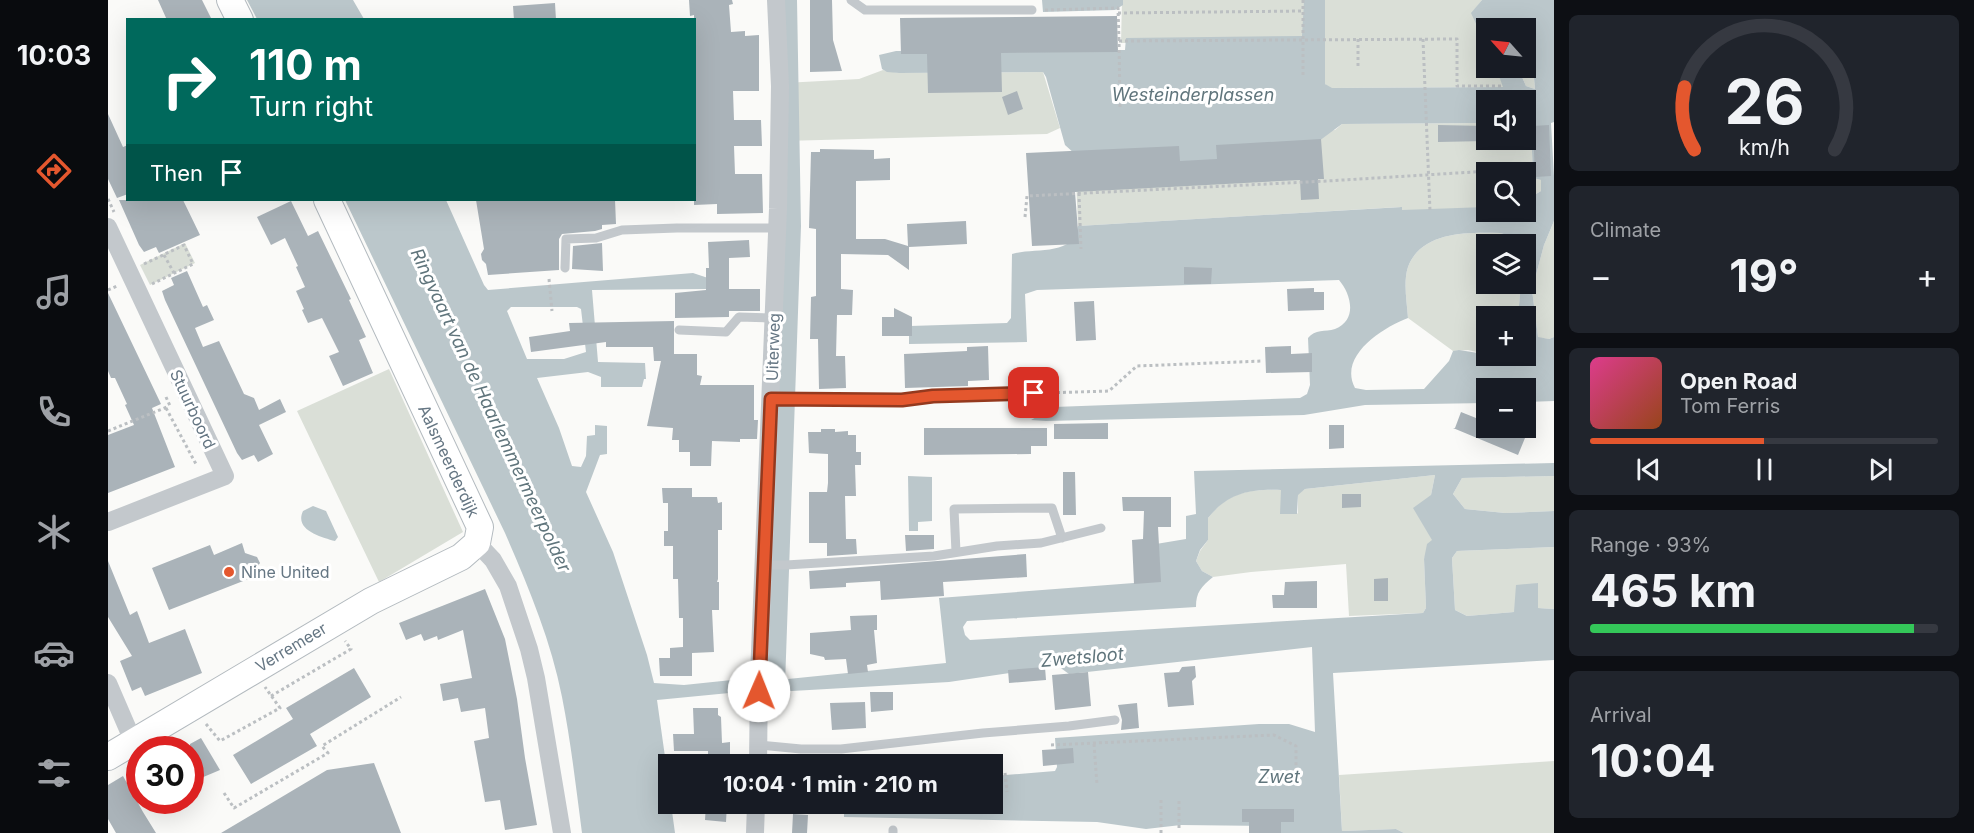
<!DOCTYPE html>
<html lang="en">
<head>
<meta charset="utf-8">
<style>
	:root { --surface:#171b24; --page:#20242c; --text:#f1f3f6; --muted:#9ea1a6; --line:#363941; --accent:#e4572e }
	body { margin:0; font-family:Inter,sans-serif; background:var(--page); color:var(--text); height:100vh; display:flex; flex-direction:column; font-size:22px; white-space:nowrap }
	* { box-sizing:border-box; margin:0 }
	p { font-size:20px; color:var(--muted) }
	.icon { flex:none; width:33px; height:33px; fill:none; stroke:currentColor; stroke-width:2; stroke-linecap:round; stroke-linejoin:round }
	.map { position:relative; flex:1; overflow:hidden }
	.details { display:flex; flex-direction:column; gap:15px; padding:15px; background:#0d0f14; width:420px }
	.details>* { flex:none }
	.guide { position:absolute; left:18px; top:18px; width:570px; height:183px; border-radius:0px; box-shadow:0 6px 24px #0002; background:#00695c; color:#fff; overflow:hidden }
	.needle { width:39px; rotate:297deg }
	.fabs { position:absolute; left:1368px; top:18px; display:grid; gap:12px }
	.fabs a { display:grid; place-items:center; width:60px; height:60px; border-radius:0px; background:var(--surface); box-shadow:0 6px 24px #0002; font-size:30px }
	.speed { position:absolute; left:18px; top:736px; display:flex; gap:12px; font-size:30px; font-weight:700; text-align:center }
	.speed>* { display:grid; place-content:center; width:78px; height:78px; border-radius:50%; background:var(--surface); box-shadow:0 6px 24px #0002; line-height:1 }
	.speed .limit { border:9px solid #d22; background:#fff; color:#111 }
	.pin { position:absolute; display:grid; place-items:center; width:51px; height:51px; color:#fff; margin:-26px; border-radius:12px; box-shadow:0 3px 9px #0006 }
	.me { position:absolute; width:66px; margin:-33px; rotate:1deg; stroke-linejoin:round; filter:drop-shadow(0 0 4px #0008) }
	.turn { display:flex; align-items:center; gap:21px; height:126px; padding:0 24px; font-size:27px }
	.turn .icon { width:78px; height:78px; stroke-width:2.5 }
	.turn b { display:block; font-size:42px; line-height:51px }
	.then { display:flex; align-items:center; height:57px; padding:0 24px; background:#0003; gap:12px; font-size:22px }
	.big { font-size:45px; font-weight:700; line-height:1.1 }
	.details .tile { flex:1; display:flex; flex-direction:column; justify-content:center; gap:9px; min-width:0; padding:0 21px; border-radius:9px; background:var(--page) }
	.details .dial { align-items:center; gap:0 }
	.dial svg { height:156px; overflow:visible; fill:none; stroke:var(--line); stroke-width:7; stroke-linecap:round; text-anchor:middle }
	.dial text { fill:var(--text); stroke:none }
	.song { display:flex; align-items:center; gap:18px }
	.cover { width:72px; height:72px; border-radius:9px; background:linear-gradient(135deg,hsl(330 70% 55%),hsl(20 70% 35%)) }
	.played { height:6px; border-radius:3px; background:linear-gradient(90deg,var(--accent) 50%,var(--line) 50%) }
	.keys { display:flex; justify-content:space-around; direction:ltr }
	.heat { display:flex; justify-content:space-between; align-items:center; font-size:33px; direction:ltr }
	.charge { height:9px; border-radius:4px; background:linear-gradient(90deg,#34c759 93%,var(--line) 0) }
	.trip { position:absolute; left:550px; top:754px; width:345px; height:60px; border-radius:0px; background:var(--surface); box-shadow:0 6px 24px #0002; font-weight:700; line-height:60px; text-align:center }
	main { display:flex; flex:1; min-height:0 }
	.dock { display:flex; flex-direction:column; width:108px; justify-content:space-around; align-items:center; background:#090b0e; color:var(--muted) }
	.dock .icon { width:42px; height:42px }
	.dock .current { color:var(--accent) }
	.dock b { font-size:27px; color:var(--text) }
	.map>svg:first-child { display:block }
	.green { fill:#dadfd7 }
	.water { fill:#bbc7cb; fill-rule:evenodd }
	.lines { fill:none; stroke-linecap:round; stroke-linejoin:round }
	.canal { stroke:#bbc7cb; stroke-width:18 }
	.building { fill:#aab3b9 }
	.secondary-casing { stroke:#b3babf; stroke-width:28 }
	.path { stroke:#bbbfc2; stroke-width:3; stroke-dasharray:3 3; stroke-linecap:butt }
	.lane { stroke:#c3c8cc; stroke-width:9 }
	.street { stroke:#c3c8cc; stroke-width:18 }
	.secondary { stroke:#fff; stroke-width:26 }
	.route-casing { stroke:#94391e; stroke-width:15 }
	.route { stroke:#e4572e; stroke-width:10 }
	.poi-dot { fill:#e4572e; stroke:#fff; stroke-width:2 }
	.labels { text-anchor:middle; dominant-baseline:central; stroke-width:6; stroke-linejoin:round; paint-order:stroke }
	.street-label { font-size:16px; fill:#657683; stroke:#fff }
	.poi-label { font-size:16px; fill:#657683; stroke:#fff; text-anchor:start }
	.water-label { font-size:18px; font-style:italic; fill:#60757c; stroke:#fff }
</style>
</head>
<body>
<main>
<nav class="dock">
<b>10:03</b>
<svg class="icon current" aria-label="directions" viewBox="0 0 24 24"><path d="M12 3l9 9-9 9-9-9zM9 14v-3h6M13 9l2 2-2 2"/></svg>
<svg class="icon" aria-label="music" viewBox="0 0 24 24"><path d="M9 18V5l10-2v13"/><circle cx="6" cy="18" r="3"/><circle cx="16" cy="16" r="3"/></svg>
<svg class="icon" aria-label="phone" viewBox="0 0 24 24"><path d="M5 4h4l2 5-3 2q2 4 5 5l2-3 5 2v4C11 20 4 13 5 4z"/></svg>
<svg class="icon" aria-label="climate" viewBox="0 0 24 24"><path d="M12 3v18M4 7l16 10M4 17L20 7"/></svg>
<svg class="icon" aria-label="car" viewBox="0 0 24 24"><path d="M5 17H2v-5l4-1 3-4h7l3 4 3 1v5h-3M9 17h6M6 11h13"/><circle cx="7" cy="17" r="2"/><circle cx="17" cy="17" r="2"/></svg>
<svg class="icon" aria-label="filters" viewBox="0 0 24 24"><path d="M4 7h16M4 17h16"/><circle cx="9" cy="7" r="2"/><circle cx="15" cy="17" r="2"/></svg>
</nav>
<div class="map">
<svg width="1446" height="833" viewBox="0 0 1446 833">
	<rect width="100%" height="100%" fill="#fafaf8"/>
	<path class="green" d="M1014,0H1196L1195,42L1013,43Z
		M1217,0H1374L1364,13C1379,26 1378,50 1378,68H1388L1396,87L1221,88L1217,84Z
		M1418,58L1426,78L1427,89L1418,86L1410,68H1418Z
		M775,70L791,73L935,72L952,128L939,134L675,141L676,83L751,79Z
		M1378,123V140H1384L1385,142H1395V140H1418V123H1423L1425,178L1433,180V191L1418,200V172H1378V209L1293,213L1292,207L970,226L967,154L1227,130L1234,124Z
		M1446,221V337L1441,339L1430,338L1424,290L1436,245Z
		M1392,233L1403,236L1412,244H1378V284H1413L1410,316H1378V354L1360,350L1345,351L1300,318C1299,302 1295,282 1300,267C1313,231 1361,232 1392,233Z
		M77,243L87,263L42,285L32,265Z
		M281,369L355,532L271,582L189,411Z
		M1327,475L1323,495L1324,541L1316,559L1318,608L1315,613L1241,616L1238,564L1143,572L1105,577L1094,571L1088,561L1092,551L1100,540V518C1120,492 1142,489 1173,490L1190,514V494L1197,489Z
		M1446,476V511L1397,513L1357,509L1345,494L1354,478Z
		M1446,547V609L1430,608L1429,583L1406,612L1359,616L1347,610L1344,558L1349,551Z
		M1446,761V833H1296L1288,829L1234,831L1231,775Z"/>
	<path class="water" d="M139,0H245L256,19H149Z
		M934,0H1015V5L1007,10L935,12Z
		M1196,0H1217V84L1224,88L1395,87L1388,68H1410L1418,86L1427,89L1426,78L1418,58V28H1404L1401,21L1393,20L1394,28H1378V45L1363,13L1374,0H1446V122L1443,123L1446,176V221L1436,245L1424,290L1430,337L1441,339L1446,337V401L1418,402V388H1378V403L1257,405L1196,415L938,421L923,420L946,407L1192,398L1199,394L1202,385L1200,338C1207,329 1217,332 1227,329C1250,320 1243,294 1231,280L929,290L917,294L919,342L801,344V327L802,326L899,323L903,318L904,254C927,247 966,257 970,226L1294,207V210L1378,207V212H1418V200L1433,191V180L1425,178L1423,124L1418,123V100H1378V123L1234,124L1211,141L1110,160L1070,162L967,154L957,145L938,77L935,72L791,73L779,72L774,69L771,55L788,51L1017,50L1018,38L1194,36ZM1392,233L1403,236L1412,244H1418V250L1421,253L1426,250C1426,262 1418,269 1418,284H1413L1410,316H1418V356H1407L1401,358L1351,350L1345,351L1341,361L1316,389L1258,390L1247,388C1230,356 1274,328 1300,318C1299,302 1295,282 1300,267C1313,231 1361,232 1392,233Z
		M237,200H338L376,285L380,290L585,273L600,278V285L598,289L484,290L490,362L537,363L538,379H536L534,387H493V377L480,372L429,378L451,428L464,466L473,467L478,456L479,436L487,435V425L499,426V454L492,455L478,492L505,552L539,655L546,683L576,685L643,678L642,691L549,700L561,785V804H563L567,833H474C468,788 463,742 454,697C443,640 420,586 397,533ZM403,307H469L473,309L478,352L456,359H419L399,311Z
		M1446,463V476L1354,478L1345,494L1357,509L1397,513L1446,511V547L1349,551L1344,558L1347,610L1359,616L1406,612L1408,585L1430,583V608L1446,609V660L1225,673L1234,831L1288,829L1296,833H1168L1161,826L1073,825L1038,829L989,822L736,817V810L761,811L804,804H885V776L947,771L949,767L947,738L1151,724H1181L1207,732L1204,647L961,674L950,666L841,682L684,691L658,690L659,674L672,673L680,679L838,663L831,598L1052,581L1048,544L1078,539V516L1088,514L1086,471ZM1327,475L1323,495L1305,508L1324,540L1319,544L1316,559L1318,608L1315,613L862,640L857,635L855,627L859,621L1088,607C1088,592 1093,587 1105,577L1094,571L1088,561L1092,550L1100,540V518C1120,493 1142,489 1173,490L1172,514H1189L1190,495L1197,489Z
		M800,476L824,477V521L810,522V531H801Z
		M205,506L218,511L230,537L227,541C213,537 186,530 195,511Z"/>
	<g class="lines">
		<path class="canal" d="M668,685L684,226L680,0"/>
	</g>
	<path class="building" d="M50,0H94L104,20H59Z
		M581,0H624L625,4L621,5L623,32L637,31V36L651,35V91H625L626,120H653L654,146H626L627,174H654L655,213L609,214V204L586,205V15L582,16Z
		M702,0H724L725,40L734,71L702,72Z
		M447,3L448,20H406L405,6Z
		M1009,16L1010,52L893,53L894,92L820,93L819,54H793L792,18Z
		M909,91L915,109L900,115L894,97Z
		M0,114L15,147L20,145V194L9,198L0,179Z
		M1330,125L1378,126V141L1330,142Z
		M1441,125L1443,176L1427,177L1425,126Z
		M1213,139L1216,179H1210L1211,199L1193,200L1192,180L967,192L971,244L924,246L918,153L1071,146L1072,161L1109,159L1108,145Z
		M712,149L766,150V159L782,158V180L748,181V239H777L800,246L799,224L858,221L859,244L801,247V270L780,255L733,254V289L745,290L744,315H729L728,356H737L738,388L711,389L710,339H702L703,297L708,296V229L701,228L703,152H712Z
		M11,200H75L92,235L51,253L48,247L36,252L31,245Z
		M368,200H507L508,224L494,225V229L487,231L454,234L451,239V270L380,275L378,264L374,260L373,254L376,249Z
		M183,201L200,236L210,231L243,299L241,300L258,337L251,340L265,373L235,386L221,356L231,352L214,318L200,323L194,310L196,309L188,291L197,287L188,267L190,266L177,238L163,245L149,217Z
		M641,240L642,257L621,258V289H652V311H621V317L567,318V293L598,290V268H601L600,242Z
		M494,243L495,271L464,269L465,246Z
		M1076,267L1104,268L1103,284H1076Z
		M79,271L95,307L99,305L106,320L87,328L95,347L111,341L136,394L146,398L151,410L172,399L178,412L151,425L165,454L150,462L146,455L134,460L129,453L57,300L54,291L66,285L63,278Z
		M1206,288V292H1216V310L1180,311L1179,289Z
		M0,293L53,404L44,408L67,467L0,493V435L26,425L17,405L19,404L7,378H3L0,371Z
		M986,301L988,340L968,341L966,302Z
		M786,308L804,317V336H774V317H786Z
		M566,321V354H589V375L594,376L592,385H646V420H650L649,439H632V442L604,441L603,466H582V452H571V440H564L565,428L539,426L553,361H546L545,347H498V342L423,352L421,337L462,331L461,323Z
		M880,346L881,380L860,381V386L797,388L796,354L859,351V347Z
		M1183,346V354L1204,353V372L1158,373L1157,347Z
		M1353,412L1378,422V428H1392L1417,438L1410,455L1345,428H1347Z
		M1000,423V439H946V424Z
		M1221,425H1236V448L1221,449Z
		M816,428H939V446H923V454L816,455Z
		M713,429H727V432L740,431V435H748V452H753V465H747L748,496H737L738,539H748L749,554L719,556V543H701V492H719L720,483V454L701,453L700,432H713Z
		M955,472H967L968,515H955Z
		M554,488H584V497H609L610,503L614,502V530H610V579L609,582H611V610H604L606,652L584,653V676H552L551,658H562V648L575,647V618H571L570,579H565V546H556V531H560V503H555Z
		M1234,494H1253V507L1234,508Z
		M1014,497H1063V527H1050L1053,582L1026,584L1024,540L1035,539L1036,511H1015Z
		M797,535H826V549L798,551Z
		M134,543L137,553L149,557L152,563L146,572L148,576L61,610L44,568L102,545L106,555Z
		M918,554L919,577L835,582L836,596L773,600L772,581L738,583V587L702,589L701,571Z
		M0,561L22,615L29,611L41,643L77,629L94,673L37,696L33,687L24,691L12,661L24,656L0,617Z
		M1280,578V601H1266V579Z
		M1209,581V608H1165L1164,595H1176L1177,582Z
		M377,589L397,639L409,699L417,758L429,825L397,830L392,800L377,802L366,741L381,738L377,708L353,712L350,698L335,701L332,684L364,678L355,630L330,640L329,636L316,641L313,634L298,640L291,623Z
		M769,615V630H766L769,663L759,665L760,672L740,674L738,659L717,660L716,657L702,654V633L743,630L742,616Z
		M1087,666L1088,677L1084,681L1086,705L1060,707L1056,673L1071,672L1074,667Z
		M937,667L938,680L901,683L900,670Z
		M246,668L263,697L202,734L209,746L143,784L125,755L185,719L178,708Z
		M980,672L983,706L947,710L944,675Z
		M762,692H785V710L763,712Z
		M757,702L758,728L724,730L722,703Z
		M1029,703L1031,728L1013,730L1014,720L1010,705Z
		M585,708H610V715L613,717L614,743L622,742V765H600V751H566L565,734H586Z
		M93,738L112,770L93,778L89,770L82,774V744Z
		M965,748L966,763L935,766L934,750Z
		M266,763L293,833H113L219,770Z
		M15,776L35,812L48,833H8L0,819V785Z
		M598,804H619L618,822L597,820Z
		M1134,809H1186V822H1173V833H1141V822H1134Z
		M685,814L700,815L699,833H684Z"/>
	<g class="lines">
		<g class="secondary-casing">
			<path id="secondary" d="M122,0L132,20
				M0,757L263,601L353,557L369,543L372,527L219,200"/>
		</g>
		<path class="path" d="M1195,0V77
			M937,10L1010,8L1011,41
			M1010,13L1195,11
			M1315,39L1322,211
			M1250,66V39
			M1012,107L1011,41L1349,39V86H1393
			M971,193L973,249
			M0,199L6,212
			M917,217L919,196L1219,181L1398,170
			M56,255L66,273
			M36,264L76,245L85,264L44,284
			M441,279L444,311
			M0,290L9,286
			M937,393L1001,391L1029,366L1154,361
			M58,397L62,406
			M58,408L89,466
			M0,431L59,407
			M163,696L243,649L237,641
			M98,724L112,741L172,708L157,687
			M986,744L989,785
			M943,745L1166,735L1188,746V771
			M897,773L899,792
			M116,793L126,808L220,753L214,746L293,697
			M1071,801V831
			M1053,833V800"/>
		<path class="lane" d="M743,0L757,10H924
			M457,268L458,239L488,238L514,230L569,228H670
			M571,330L618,332L631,317L666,318
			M663,399L793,400L825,396L926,393
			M848,552L846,509L944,508L954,538
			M656,565H678L826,556L889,546L933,543L993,528
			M651,745L693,749H733L875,733L961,726L1007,720
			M785,830V833"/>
		<path class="street" d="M0,227L117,476L0,522
			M369,543L385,560L400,586L421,649L428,678L454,833
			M0,683L25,741
			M650,765L651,676L670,209L672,86L668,0
			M647,833L648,804"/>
		<use href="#secondary" class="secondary"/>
	</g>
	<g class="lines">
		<g class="route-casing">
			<path id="route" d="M651,691L663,399L794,400L825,396L926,393"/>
		</g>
		<use href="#route" class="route"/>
	</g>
	<circle class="poi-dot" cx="121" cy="572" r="6"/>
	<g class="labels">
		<g class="street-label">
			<text transform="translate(665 347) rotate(-88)">Uiterweg</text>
			<text transform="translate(85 409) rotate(65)">Stuurboord</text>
			<text transform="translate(341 461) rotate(65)">Aalsmeerderdijk</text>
			<text transform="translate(183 647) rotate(-31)">Verremeer</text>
		</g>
		<g class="poi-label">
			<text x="133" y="572">Nine United</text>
		</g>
		<g class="water-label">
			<text x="1085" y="94">Westeinderplassen</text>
			<text transform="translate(383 410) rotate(65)">Ringvaart van de Haarlemmermeerpolder</text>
			<text transform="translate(974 657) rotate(-5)">Zwetsloot</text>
			<text x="1171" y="776">Zwet</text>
		</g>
	</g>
</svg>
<div class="fabs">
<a><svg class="needle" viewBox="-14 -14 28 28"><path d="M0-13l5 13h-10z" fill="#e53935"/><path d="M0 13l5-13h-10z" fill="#9ea1a6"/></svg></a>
<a><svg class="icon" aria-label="sound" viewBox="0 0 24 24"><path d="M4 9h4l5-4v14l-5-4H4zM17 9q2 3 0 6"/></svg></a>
<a><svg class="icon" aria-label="search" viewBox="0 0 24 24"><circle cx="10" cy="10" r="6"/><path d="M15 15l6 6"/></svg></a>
<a><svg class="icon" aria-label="layers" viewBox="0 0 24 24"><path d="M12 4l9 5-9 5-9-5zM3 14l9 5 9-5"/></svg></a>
<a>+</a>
<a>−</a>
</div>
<div class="speed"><div class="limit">30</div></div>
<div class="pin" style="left:926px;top:393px;background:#d93025"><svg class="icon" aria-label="arrive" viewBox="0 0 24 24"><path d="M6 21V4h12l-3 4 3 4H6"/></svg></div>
<svg class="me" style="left:651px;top:691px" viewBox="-20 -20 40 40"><circle r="19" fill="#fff"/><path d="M0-13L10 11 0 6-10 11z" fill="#e4572e"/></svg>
<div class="trip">10:04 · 1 min · 210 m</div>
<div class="guide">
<div class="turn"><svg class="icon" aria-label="right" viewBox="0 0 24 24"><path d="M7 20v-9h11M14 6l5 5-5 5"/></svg><div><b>110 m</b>Turn right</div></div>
<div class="then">Then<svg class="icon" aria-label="arrive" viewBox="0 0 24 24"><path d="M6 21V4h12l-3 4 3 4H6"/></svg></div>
</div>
</div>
<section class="details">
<div class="tile dial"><svg viewBox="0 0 100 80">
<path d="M14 69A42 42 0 1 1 86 69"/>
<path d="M14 69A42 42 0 0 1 9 37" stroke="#e4572e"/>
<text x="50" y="56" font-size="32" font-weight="700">26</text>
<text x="50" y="72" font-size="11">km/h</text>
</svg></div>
<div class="tile"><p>Climate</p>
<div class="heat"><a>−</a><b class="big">19°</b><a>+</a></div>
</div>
<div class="tile">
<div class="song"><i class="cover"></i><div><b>Open Road</b><p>Tom Ferris</p></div></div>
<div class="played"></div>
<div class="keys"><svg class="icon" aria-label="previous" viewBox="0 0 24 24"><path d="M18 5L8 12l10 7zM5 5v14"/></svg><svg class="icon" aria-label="pause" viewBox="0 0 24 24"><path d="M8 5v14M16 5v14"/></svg><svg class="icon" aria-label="next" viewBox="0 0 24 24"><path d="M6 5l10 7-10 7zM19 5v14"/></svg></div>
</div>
<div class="tile"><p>Range · 93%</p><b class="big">465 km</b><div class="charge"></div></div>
<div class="tile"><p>Arrival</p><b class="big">10:04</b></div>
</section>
</main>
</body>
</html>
